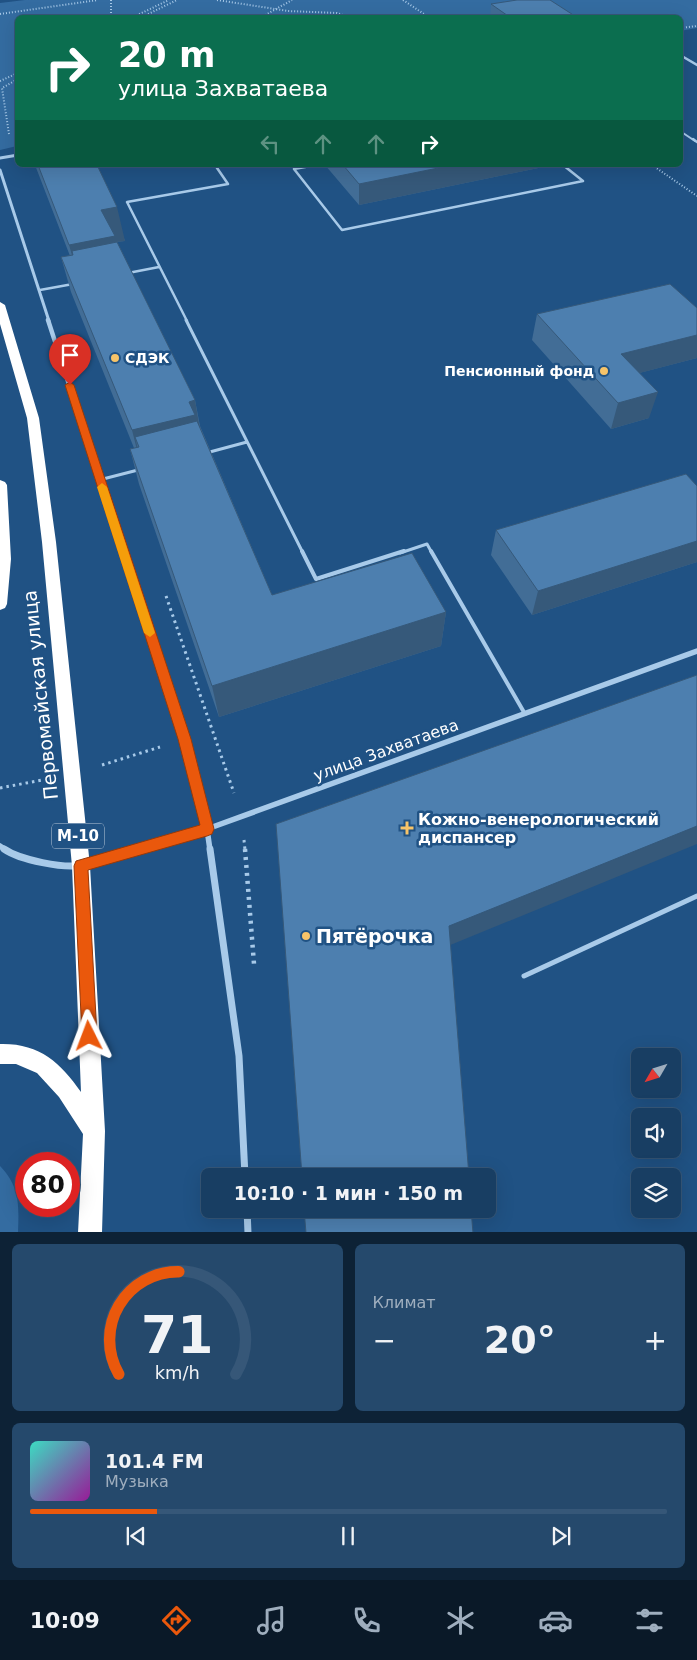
<!DOCTYPE html>
<html lang="ru">
<head>
<meta charset="utf-8">
<style>
	:root { --surface:#183e63; --page:#25496c; --text:#f1f3f6; --muted:#9faebe; --line:#365778; --accent:#ea580c }
	body { margin:0; font-family:"DejaVu Sans",sans-serif; background:var(--page); color:var(--text); height:100vh; display:flex; flex-direction:column; font-size:19px; white-space:nowrap }
	* { box-sizing:border-box; margin:0 }
	p { font-size:16px; color:var(--muted) }
	.icon { flex:none; width:28px; height:28px; fill:none; stroke:currentColor; stroke-width:2; stroke-linecap:round; stroke-linejoin:round }
	.map { position:relative; height:1232px; overflow:hidden }
	.details { display:flex; flex-direction:column; gap:12px; padding:12px; background:#0d2236; flex:1 }
	.details>* { flex:none }
	.banner { position:absolute; left:15px; top:15px; width:668px; height:152px; border-radius:8px; box-shadow:0 5px 20px #0002,0 0 0 1px var(--line); background:#0b6e4f; color:#fff; overflow:hidden }
	.needle { width:32px; rotate:231deg }
	.tools { position:absolute; left:631px; top:1048px; display:grid; gap:10px }
	.tools a { display:grid; place-items:center; width:50px; height:50px; border-radius:8px; background:var(--surface); box-shadow:0 5px 20px #0002,0 0 0 1px var(--line); font-size:25px }
	.speed { position:absolute; left:15px; top:1152px; display:flex; gap:10px; font-size:25px; font-weight:700; text-align:center }
	.speed>* { display:grid; place-content:center; width:65px; height:65px; border-radius:50%; background:var(--surface); box-shadow:0 5px 20px #0002,0 0 0 1px var(--line); line-height:1 }
	.speed .limit { border:8px solid #d22; background:#fff; color:#111 }
	.pin { position:absolute; display:grid; place-items:center; width:42px; height:42px; color:#fff; margin:-51px -21px; border-radius:50% 50% 50% 0; rotate:-45deg; box-shadow:0 0 5px #0007 }
	.pin .icon { rotate:45deg }
	.me { position:absolute; width:55px; margin:-28px; rotate:357deg; stroke-linejoin:round; filter:drop-shadow(0 0 4px #0008) }
	.turn { display:flex; align-items:center; gap:18px; height:105px; padding:0 20px; font-size:22px }
	.turn .icon { width:65px; height:65px; stroke-width:2.5 }
	.turn b { display:block; font-size:35px; line-height:42px }
	.lanes { display:flex; align-items:center; height:48px; padding:0 20px; background:#0003; justify-content:center; gap:25px; direction:ltr }
	.lanes .off { opacity:.35 }
	.big { font-size:38px; font-weight:800; line-height:1.1 }
	.details .card { flex:1; display:flex; flex-direction:column; justify-content:center; gap:8px; min-width:0; padding:0 18px; border-radius:8px; background:var(--page) }
	.details .dial { align-items:center; gap:0 }
	.dial svg { height:130px; overflow:visible; fill:none; stroke:var(--line); stroke-width:7; stroke-linecap:round; text-anchor:middle }
	.dial text { fill:var(--text); stroke:none }
	.song { display:flex; align-items:center; gap:15px }
	.cover { width:60px; height:60px; border-radius:8px; background:linear-gradient(135deg,hsl(170 70% 55%),hsl(300 70% 35%)) }
	.played { height:5px; border-radius:2px; background:linear-gradient(90deg,var(--accent) 20%,var(--line) 20%) }
	.keys { display:flex; justify-content:space-around; direction:ltr }
	.heat { display:flex; justify-content:space-between; align-items:center; font-size:28px; direction:ltr }
	.details .tiles { flex:1; display:grid; gap:12px; grid-template-columns:1fr 1fr }
	.card:last-child { grid-column:span 2 }
	.trip { position:absolute; left:201px; top:1168px; width:295px; height:50px; border-radius:8px; background:var(--surface); box-shadow:0 5px 20px #0002,0 0 0 1px var(--line); font-weight:800; line-height:50px; text-align:center }
	.tab-bar { display:flex; height:80px; justify-content:space-around; align-items:center; background:#0a1928; color:var(--muted) }
	.tab-bar .icon { width:35px; height:35px }
	.tab-bar .current { color:var(--accent) }
	.tab-bar b { font-size:22px; color:var(--text) }
	.map>svg:first-child { display:block }
	.green { fill:#346ca1 }
	.lines { fill:none; stroke-linecap:round; stroke-linejoin:round }
	.path-far2 { stroke:#a8cae9; stroke-width:2; stroke-dasharray:1 2; stroke-linecap:butt }
	.path-far1 { stroke:#a8cae9; stroke-width:3; stroke-dasharray:2.5 4; stroke-linecap:butt }
	.path { stroke:#a8cae9; stroke-width:4.5; stroke-dasharray:3 5; stroke-linecap:butt }
	.lane-far4 { stroke:#a8cae9; stroke-width:2 }
	.lane-far3 { stroke:#a8cae9; stroke-width:2.5 }
	.lane-far2 { stroke:#a8cae9; stroke-width:3 }
	.lane-far1 { stroke:#a8cae9; stroke-width:4 }
	.lane { stroke:#a8cae9; stroke-width:5 }
	.street-far4 { stroke:#a8cae9; stroke-width:2.5 }
	.street-far3 { stroke:#a8cae9; stroke-width:3 }
	.street-far2 { stroke:#a8cae9; stroke-width:4.5 }
	.street-far1 { stroke:#a8cae9; stroke-width:5.5 }
	.street { stroke:#a8cae9; stroke-width:7 }
	.highway { fill:#fff; fill-rule:evenodd }
	.wall { fill:#426d96 }
	.shaded-wall { fill:#36597a }
	.building { fill:#4d7faf; stroke:#36597a }
	.route { fill:#ea580c; stroke:#983908 }
	.slow { fill:#f59e0b }
	.poi-dot { fill:#f7c469; stroke:#205284; stroke-width:2 }
	.labels { text-anchor:middle; dominant-baseline:central; stroke-width:5; stroke-linejoin:round; paint-order:stroke }
	.far-poi-label { font-size:14px; font-weight:bold; fill:#fff; stroke:#205284; text-anchor:start }
	.shield { fill:#205284; stroke:#bccbda; stroke-width:1 }
	.shield-label { font-size:15px; font-weight:bold; fill:#fff }
	.street-label { font-size:16px; fill:#fff; stroke:#205284 }
	.poi-label { font-size:16px; font-weight:bold; fill:#fff; stroke:#205284; text-anchor:start }
	.near-street-label { font-size:19px; fill:#fff; stroke:#205284 }
	.near-poi-label { font-size:19px; font-weight:bold; fill:#fff; stroke:#205284; text-anchor:start }
</style>
</head>
<body>
<div class="map">
<svg width="697" height="1233" viewBox="0 0 697 1233">
	<rect width="100%" height="100%" fill="#205284"/>
	<path class="green" d="M25,0H697V28L680,31V18H18L17,146L0,150V3Z
		M0,1166C20,1187 19,1205 18,1232H0Z"/>
	<g class="lines">
		<path class="path-far2" d="M111,0V18
			M217,0L288,11L337,13L352,18
			M403,0L430,18
			M0,14L98,0
			M131,18L169,0
			M140,18L177,0
			M260,18L292,0
			M680,28L697,26
			M0,81L18,73
			M9,134L2,88L18,79
			M652,165L697,196"/>
		<path class="path-far1" d="M166,596L234,793
			M102,765L160,747
			M0,788L42,780
			M244,840L245,850"/>
		<path class="path" d="M245,849L254,964"/>
		<path class="lane-far4" d="M680,131L695,141"/>
		<path class="lane-far3" d="M693,139L697,142
			M316,165L294,169L342,230L583,181L563,165
			M128,273L159,267
			M40,290L73,284
			M187,321L127,202L228,184L215,165"/>
		<path class="lane-far2" d="M186,320L303,553
			M206,453L247,442
			M99,480L138,470
			M400,553L427,544L432,553"/>
		<path class="lane-far1" d="M302,551L316,579L404,551
			M431,551L525,714"/>
		<path class="lane" d="M524,976L697,896"/>
		<path class="street-far4" d="M680,55L697,65"/>
		<path class="street-far3" d="M0,158L18,155
			M0,170L49,321"/>
		<path class="street-far2" d="M48,320L124,553"/>
		<path class="street-far1" d="M123,551L184,739L207,829L210,850
			M0,846L6,850
			M135,850L207,829L697,651"/>
		<path class="street" d="M4,849C20,860 64,869 83,865C102,862 120,854 139,849
			M210,849L239,1056L245,1176
			M247,1209L248,1233"/>
		<path class="highway" d="M0,302L5,305L39,418L56,542L90,866L105,1131L102,1233H78L83,1134L59,1097L37,1073L16,1064H0V1044C39,1043 60,1062 81,1092L72,866L42,542L27,418L0,324Z
			M0,480L5,482L7,485L11,559L7,604L5,608L0,610Z"/>
	</g>
	<path class="wall" d="M491,4L578,18H490Z
		M35,165H97L125,241L116,242L195,400L200,426L272,595L446,612L441,646L219,717L139,484L130,449L134,448L71,292L61,257L70,256Z
		M325,165H548V166L359,205Z
		M697,308V358L639,373L649,418L611,429L532,340L537,314Z
		M697,486V562L532,615L491,555L496,530Z"/>
	<path class="shaded-wall" d="M453,165H548V166L359,205V184Z
		M117,207L125,241L116,242L73,255L72,251L79,279L69,245L101,210Z
		M697,335V358L613,380L621,354Z
		M658,392L649,418L611,429L618,403Z
		M195,400L201,436L139,447L135,437L142,465L141,466L132,430L189,402Z
		M697,541V562L532,615L538,591Z
		M446,612L441,646L219,717L212,686Z
		M697,826V844L443,948L449,926Z"/>
	<path class="building" d="M517,0H550L578,18H511L491,4Z
		M38,165H97L117,207L101,210L115,236L69,245Z
		M343,165H453L359,184Z
		M117,242L195,400L189,402L195,415L132,430L61,257L73,255L72,251Z
		M670,284L697,308V335L621,354L658,392L618,403L537,314Z
		M197,421L272,595L412,553L446,612L212,686L130,449L139,447L135,437Z
		M686,474L697,486V541L538,591L496,530Z
		M697,675V826L449,926L469,1176H302L276,824Z
		M304,1209H471L473,1233H306Z"/>
	<path class="route" d="M70,382L74,385L191,739L214,829L212,834L207,836L88,870L97,1036L95,1042L89,1044L84,1042L82,1036L74,866L76,861L200,825L178,739L65,385Z"/>
	<path class="slow" d="M102,483L107,487L155,633L150,637L144,633L97,487Z"/>
	<g class="poi-dot">
		<circle cx="115" cy="358" r="5"/>
		<circle cx="604" cy="371" r="5"/>
		<path d="M404.5 820.5h5v5h5v5h-5v5h-5v-5h-5v-5h5z"/>
		<circle cx="306" cy="936" r="5"/>
	</g>
	<g class="labels">
		<g class="far-poi-label">
			<text x="125" y="358">СДЭК</text>
			<text x="594" y="371" text-anchor="end">Пенсионный фонд</text>
		</g>
		<rect class="shield" x="52" y="823.5" width="52" height="25" rx="4"/>
		<g class="shield-label">
			<text x="78" y="836">М-10</text>
		</g>
		<g class="street-label">
			<text transform="translate(386 750) rotate(-20)">улица Захватаева</text>
		</g>
		<g class="poi-label">
			<text x="418" y="819">Кожно-венерологический<tspan x="418" dy="18">диспансер</tspan></text>
		</g>
		<g class="near-street-label">
			<text transform="translate(40 695) rotate(-96)">Первомайская улица</text>
		</g>
		<g class="near-poi-label">
			<text x="316" y="936">Пятёрочка</text>
		</g>
	</g>
</svg>
<div class="tools">
<a><svg class="needle" viewBox="-14 -14 28 28"><path d="M0-13l5 13h-10z" fill="#e53935"/><path d="M0 13l5-13h-10z" fill="#9faebe"/></svg></a>
<a><svg class="icon" aria-label="sound" viewBox="0 0 24 24"><path d="M4 9h4l5-4v14l-5-4H4zM17 9q2 3 0 6"/></svg></a>
<a><svg class="icon" aria-label="layers" viewBox="0 0 24 24"><path d="M12 4l9 5-9 5-9-5zM3 14l9 5 9-5"/></svg></a>
</div>
<div class="speed"><div class="limit">80</div></div>
<div class="pin" style="left:70px;top:385px;background:#d93025"><svg class="icon" aria-label="arrive" viewBox="0 0 24 24"><path d="M6 21V4h12l-3 4 3 4H6"/></svg></div>
<svg class="me" style="left:89px;top:1036px" viewBox="-20 -20 40 40"><path d="M0-17L14 15 0 8-14 15z" fill="#ea580c" stroke="#fff" stroke-width="4"/></svg>
<div class="trip">10:10 · 1 мин · 150 m</div>
<div class="banner">
<div class="turn"><svg class="icon" aria-label="right" viewBox="0 0 24 24"><path d="M7 20v-9h11M14 6l5 5-5 5"/></svg><div><b>20 m</b>улица Захватаева</div></div>
<div class="lanes"><svg class="icon off" aria-label="left" viewBox="0 0 24 24"><path d="M17 20v-9H6M10 6l-5 5 5 5"/></svg><svg class="icon off" aria-label="ahead" viewBox="0 0 24 24"><path d="M12 20V5M6 11l6-6 6 6"/></svg><svg class="icon off" aria-label="ahead" viewBox="0 0 24 24"><path d="M12 20V5M6 11l6-6 6 6"/></svg><svg class="icon" aria-label="right" viewBox="0 0 24 24"><path d="M7 20v-9h11M14 6l5 5-5 5"/></svg></div>
</div>
</div>
<section class="details">
<div class="tiles">
<div class="card dial"><svg viewBox="0 0 100 80">
<path d="M14 69A42 42 0 1 1 86 69"/>
<path d="M14 69A42 42 0 0 1 51 6" stroke="#ea580c"/>
<text x="50" y="56" font-size="32" font-weight="700">71</text>
<text x="50" y="72" font-size="11">km/h</text>
</svg></div>
<div class="card"><p>Климат</p>
<div class="heat"><a>−</a><b class="big">20°</b><a>+</a></div>
</div>
<div class="card">
<div class="song"><i class="cover"></i><div><b>101.4 FM</b><p>Музыка</p></div></div>
<div class="played"></div>
<div class="keys"><svg class="icon" aria-label="previous" viewBox="0 0 24 24"><path d="M18 5L8 12l10 7zM5 5v14"/></svg><svg class="icon" aria-label="pause" viewBox="0 0 24 24"><path d="M8 5v14M16 5v14"/></svg><svg class="icon" aria-label="next" viewBox="0 0 24 24"><path d="M6 5l10 7-10 7zM19 5v14"/></svg></div>
</div>
</div>
</section>
<nav class="tab-bar">
<b>10:09</b>
<svg class="icon current" aria-label="directions" viewBox="0 0 24 24"><path d="M12 3l9 9-9 9-9-9zM9 14v-3h6M13 9l2 2-2 2"/></svg>
<svg class="icon" aria-label="music" viewBox="0 0 24 24"><path d="M9 18V5l10-2v13"/><circle cx="6" cy="18" r="3"/><circle cx="16" cy="16" r="3"/></svg>
<svg class="icon" aria-label="phone" viewBox="0 0 24 24"><path d="M5 4h4l2 5-3 2q2 4 5 5l2-3 5 2v4C11 20 4 13 5 4z"/></svg>
<svg class="icon" aria-label="climate" viewBox="0 0 24 24"><path d="M12 3v18M4 7l16 10M4 17L20 7"/></svg>
<svg class="icon" aria-label="car" viewBox="0 0 24 24"><path d="M5 17H2v-5l4-1 3-4h7l3 4 3 1v5h-3M9 17h6M6 11h13"/><circle cx="7" cy="17" r="2"/><circle cx="17" cy="17" r="2"/></svg>
<svg class="icon" aria-label="filters" viewBox="0 0 24 24"><path d="M4 7h16M4 17h16"/><circle cx="9" cy="7" r="2"/><circle cx="15" cy="17" r="2"/></svg>
</nav>
</body>
</html>
